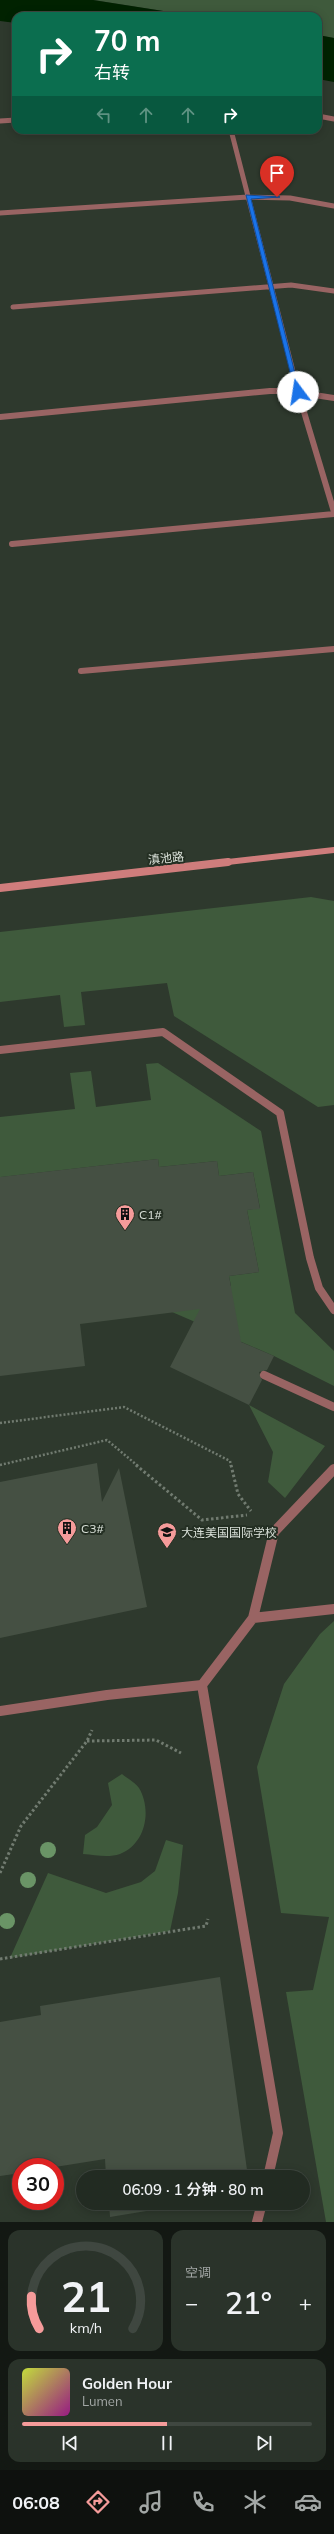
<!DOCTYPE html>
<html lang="zh">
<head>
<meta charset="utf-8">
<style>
	:root { --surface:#222b22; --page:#2a332a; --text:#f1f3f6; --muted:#a2a7a5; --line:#3f4740; --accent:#f59b9a }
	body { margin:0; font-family:Mulish,"Noto Sans SC",sans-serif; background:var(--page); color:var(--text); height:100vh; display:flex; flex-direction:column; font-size:15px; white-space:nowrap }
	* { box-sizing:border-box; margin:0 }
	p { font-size:13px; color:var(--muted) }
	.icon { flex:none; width:22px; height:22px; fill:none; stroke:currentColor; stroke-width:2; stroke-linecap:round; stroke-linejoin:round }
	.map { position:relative; height:2222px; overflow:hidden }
	.drawer { display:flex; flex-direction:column; gap:8px; padding:8px; background:#131813; flex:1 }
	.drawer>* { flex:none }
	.guide { position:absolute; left:12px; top:12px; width:310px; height:122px; border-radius:12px; box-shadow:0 2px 10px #0003,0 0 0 1px var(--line); background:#0b6e4f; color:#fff; overflow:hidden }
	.speed { position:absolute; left:12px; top:2158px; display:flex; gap:8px; font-size:20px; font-weight:700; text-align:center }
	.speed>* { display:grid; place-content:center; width:52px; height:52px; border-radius:50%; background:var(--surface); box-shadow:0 2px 10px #0003,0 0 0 1px var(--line); line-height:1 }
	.speed .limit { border:6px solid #d22; background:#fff; color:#111 }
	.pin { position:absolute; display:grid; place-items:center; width:34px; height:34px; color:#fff; margin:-41px -17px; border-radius:50% 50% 50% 0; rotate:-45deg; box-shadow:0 0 4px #0007 }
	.pin .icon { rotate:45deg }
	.me { position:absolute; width:44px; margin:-22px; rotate:346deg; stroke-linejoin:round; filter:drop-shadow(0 0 3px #0008) }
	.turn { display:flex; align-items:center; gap:14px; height:84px; padding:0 16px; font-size:18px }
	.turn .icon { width:52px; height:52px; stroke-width:2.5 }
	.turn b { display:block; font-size:28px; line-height:34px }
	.lanes { display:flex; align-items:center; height:38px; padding:0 16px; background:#0003; justify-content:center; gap:20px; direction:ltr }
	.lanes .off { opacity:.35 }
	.big { font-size:30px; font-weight:600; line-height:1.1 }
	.drawer .tile { flex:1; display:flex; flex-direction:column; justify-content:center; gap:6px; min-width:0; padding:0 14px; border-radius:12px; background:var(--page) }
	.drawer .dial { align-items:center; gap:0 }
	.dial svg { height:104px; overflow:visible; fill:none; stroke:var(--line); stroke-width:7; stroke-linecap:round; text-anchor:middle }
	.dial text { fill:var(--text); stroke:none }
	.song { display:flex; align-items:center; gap:12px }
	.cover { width:48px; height:48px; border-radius:6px; background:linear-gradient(135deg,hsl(70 70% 55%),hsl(310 70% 35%)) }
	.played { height:4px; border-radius:2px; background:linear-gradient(90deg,var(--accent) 50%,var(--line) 50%) }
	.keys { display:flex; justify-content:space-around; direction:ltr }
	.heat { display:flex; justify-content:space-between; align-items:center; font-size:22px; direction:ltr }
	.drawer .tiles { flex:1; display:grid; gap:8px; grid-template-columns:1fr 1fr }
	.tile:last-child { grid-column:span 2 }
	.trip { position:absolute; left:76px; top:2170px; width:234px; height:40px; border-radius:20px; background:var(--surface); box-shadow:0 2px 10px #0003,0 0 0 1px var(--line); font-weight:600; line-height:40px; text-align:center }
	.menu { display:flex; height:64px; justify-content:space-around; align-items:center; background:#0e110e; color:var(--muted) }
	.menu .icon { width:28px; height:28px }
	.menu .selected { color:var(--accent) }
	.menu b { font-size:18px; color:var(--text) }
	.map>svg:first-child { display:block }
	.green { fill:#3f5a3c }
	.water { fill:#012200 }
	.building { fill:#455043 }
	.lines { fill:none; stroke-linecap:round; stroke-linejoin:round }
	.path-far1 { stroke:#717b70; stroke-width:2.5; stroke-dasharray:2 2; stroke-linecap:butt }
	.path { stroke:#717b70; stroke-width:3; stroke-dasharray:2.5 2.5; stroke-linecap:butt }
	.street-far3 { stroke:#996463; stroke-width:5 }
	.street-far2 { stroke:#996463; stroke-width:6 }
	.street-far1 { stroke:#996463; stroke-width:8 }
	.street { stroke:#996463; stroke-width:10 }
	.secondary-far1 { stroke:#cf7d7c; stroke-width:6 }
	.secondary { stroke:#cf7d7c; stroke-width:8 }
	.tree { fill:#6a9466 }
	.route { fill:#1a73e8; stroke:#114b97 }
	.labels { text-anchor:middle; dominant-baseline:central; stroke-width:4; stroke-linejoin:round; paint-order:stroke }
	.street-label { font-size:12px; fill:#d9e0d8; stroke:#242f23 }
	.poi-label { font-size:12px; fill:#d9e0d8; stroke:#242f23; text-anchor:start }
</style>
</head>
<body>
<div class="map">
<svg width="334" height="2222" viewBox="0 0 334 2222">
	<rect width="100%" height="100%" fill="#2e392d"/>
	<path class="green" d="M93,0H334V38L318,35V16H195Z
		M311,897L334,901V1105L318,1107L174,1016L167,983L81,992L85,1025L64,1027L60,995L0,1002V932Z
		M158,1063L261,1131L295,1313L334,1351V1386L274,1356L172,1312L169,1294L231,1286L229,1276L259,1272L247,1210L260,1208L253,1172L219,1176L217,1161L159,1167L158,1159L1,1177L0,1187V1117L75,1109L70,1073L91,1071L96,1107L151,1100L146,1064Z
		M249,1405L325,1446L285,1498L268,1482L273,1452Z
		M334,1621V2222H326L286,1992L313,1990L329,1917L281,1913L257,1767L284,1684L320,1634Z
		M122,1774C127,1778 136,1783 139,1788C152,1810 146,1844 120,1854C108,1858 96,1855 83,1854L85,1835L97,1827L112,1805L108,1783Z
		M166,1840L183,1845L178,1893L170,1931L10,1958L48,1873L106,1893L141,1882L155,1871Z"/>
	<path class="water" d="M0,0H93L195,16H16V23L0,21Z
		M318,35L334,38V82L318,79Z"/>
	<path class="building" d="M158,1159L159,1167L217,1161L219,1176L253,1172L260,1209L247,1210L259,1272L229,1276L241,1342L274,1356L267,1370L259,1372L262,1380L249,1405L170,1367L200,1309L80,1324L85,1366L0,1376V1177Z
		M97,1463L102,1502L119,1468L147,1607L0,1638V1482Z
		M220,1977L248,2177H106L105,2159L55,2167H21V2173L0,2176V2022L41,2015L40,2006Z
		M109,2203H195L110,2217Z"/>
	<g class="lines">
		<path class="path-far1" d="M0,1423L124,1407L230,1461L231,1466
			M0,1465L107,1440L138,1466"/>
		<path class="path" d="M136,1465L202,1520L247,1515
			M231,1465L238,1494L251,1511
			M87,1741L156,1740L181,1753
			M0,1873L21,1826L87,1741L92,1730
			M0,1959L206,1926L208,1919"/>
		<path class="street-far3" d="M318,116L334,119
			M0,121L16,120
			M231,130L296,383
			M0,213L248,197L290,198L334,206
			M13,307L291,285L334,291"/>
		<path class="street-far2" d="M295,382L334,512
			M0,417L270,391H289L334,398
			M12,544L334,514
			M81,671L334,649"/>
		<path class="street-far1" d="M0,1050L163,1032L280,1113L310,1258L319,1288L334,1310
			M264,1375L334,1407"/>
		<path class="street" d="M253,1618L334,1609
			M0,1711L107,1695L202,1685
			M268,2177L278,2133L202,1685L253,1618L274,1532L334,1469
			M257,2222L262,2203"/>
		<path class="secondary-far1" d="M219,863L334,850"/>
		<path class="secondary" d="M0,888L228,862"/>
	</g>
	<g class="tree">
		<circle cx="48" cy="1850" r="8"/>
		<circle cx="28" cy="1880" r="8"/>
		<circle cx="7" cy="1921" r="8"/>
	</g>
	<path class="route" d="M246,195L280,197L251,199L300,393L295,392Z"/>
	<defs>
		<g id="building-pin" transform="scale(1)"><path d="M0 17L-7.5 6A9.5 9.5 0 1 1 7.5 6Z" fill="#f59b9a" stroke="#242f23"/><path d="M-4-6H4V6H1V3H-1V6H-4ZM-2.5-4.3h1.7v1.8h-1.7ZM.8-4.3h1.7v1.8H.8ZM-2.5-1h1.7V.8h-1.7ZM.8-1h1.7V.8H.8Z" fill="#111"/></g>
		<g id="school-pin" transform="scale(1)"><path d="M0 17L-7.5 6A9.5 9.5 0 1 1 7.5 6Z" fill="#f59b9a" stroke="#242f23"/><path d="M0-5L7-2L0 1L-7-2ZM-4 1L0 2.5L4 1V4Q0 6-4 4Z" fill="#111"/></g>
	</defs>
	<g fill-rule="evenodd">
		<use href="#building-pin" x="125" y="1214"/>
		<use href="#building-pin" x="67" y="1528"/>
		<use href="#school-pin" x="167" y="1532"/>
	</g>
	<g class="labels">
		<g class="street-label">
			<text transform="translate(166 858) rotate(-6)">滇池路</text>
		</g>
		<g class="poi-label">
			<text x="139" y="1214">C1#</text>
			<text x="81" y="1528">C3#</text>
			<text x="181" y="1532">大连美国国际学校</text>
		</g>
	</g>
</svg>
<div class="speed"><div class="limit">30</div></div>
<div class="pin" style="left:277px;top:197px;background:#d93025"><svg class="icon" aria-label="arrive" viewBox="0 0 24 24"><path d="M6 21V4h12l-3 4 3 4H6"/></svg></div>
<svg class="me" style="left:298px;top:392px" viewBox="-20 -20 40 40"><circle r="19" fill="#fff"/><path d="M0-13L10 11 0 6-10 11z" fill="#1a73e8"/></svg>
<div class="trip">06:09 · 1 分钟 · 80 m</div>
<div class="guide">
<div class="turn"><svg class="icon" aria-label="right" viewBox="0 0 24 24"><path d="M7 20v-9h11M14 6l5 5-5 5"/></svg><div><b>70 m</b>右转</div></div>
<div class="lanes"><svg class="icon off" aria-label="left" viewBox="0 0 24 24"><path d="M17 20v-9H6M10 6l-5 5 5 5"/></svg><svg class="icon off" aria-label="ahead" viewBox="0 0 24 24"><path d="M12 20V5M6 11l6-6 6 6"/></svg><svg class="icon off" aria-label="ahead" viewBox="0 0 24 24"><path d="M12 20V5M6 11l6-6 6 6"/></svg><svg class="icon" aria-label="right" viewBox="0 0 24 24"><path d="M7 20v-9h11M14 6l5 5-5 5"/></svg></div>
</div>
</div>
<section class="drawer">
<div class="tiles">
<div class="tile dial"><svg viewBox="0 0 100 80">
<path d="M14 69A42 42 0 1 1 86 69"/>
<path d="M14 69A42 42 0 0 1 8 44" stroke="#f59b9a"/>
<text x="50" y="56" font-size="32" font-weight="700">21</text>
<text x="50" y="72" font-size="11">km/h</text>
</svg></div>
<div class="tile"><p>空调</p>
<div class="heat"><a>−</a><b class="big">21°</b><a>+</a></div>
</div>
<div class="tile">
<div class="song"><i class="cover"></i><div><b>Golden Hour</b><p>Lumen</p></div></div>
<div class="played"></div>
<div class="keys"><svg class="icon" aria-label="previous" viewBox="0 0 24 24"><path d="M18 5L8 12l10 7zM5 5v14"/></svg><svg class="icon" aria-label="pause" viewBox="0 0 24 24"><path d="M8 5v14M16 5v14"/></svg><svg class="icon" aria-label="next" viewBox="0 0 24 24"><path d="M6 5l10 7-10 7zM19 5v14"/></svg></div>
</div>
</div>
</section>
<nav class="menu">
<b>06:08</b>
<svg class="icon selected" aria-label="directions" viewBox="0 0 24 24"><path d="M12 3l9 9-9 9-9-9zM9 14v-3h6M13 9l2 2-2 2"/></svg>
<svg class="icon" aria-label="music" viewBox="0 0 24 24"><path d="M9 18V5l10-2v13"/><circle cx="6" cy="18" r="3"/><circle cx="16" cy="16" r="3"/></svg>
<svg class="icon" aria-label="phone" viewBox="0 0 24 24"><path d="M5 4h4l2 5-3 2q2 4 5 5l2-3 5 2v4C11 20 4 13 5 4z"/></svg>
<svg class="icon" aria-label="climate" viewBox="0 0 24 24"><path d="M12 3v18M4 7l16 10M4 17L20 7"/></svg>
<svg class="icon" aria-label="car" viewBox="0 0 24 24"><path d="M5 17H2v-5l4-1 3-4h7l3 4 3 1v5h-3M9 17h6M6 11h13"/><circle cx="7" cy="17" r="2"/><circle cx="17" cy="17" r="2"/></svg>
</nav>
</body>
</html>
